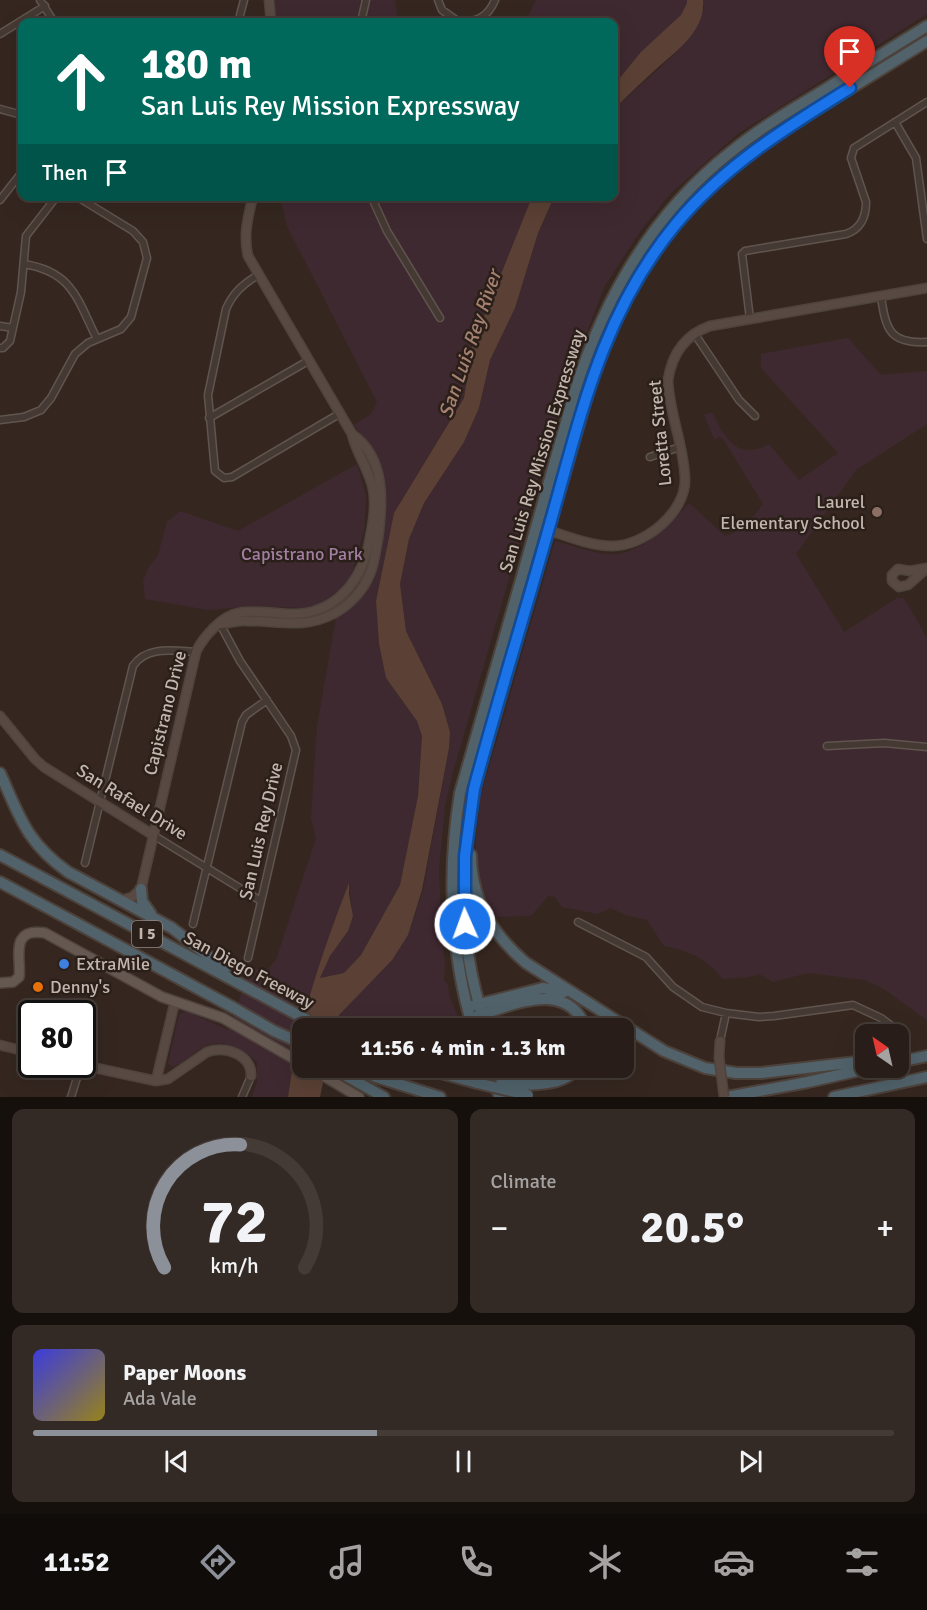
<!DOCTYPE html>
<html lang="en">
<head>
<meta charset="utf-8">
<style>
	:root { --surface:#281d18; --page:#342a25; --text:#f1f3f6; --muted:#a5a2a2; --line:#443b37; --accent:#8c9099 }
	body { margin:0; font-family:Signika,sans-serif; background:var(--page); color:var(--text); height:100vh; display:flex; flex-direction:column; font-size:22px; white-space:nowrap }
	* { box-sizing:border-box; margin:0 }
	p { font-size:20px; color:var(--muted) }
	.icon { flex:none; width:33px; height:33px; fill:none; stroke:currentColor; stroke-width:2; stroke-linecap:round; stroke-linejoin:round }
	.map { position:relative; height:1097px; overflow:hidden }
	.side { display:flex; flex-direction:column; gap:12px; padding:12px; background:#16100d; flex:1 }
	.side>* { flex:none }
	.banner { position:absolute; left:18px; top:18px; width:600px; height:183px; border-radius:12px; box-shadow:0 6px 24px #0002,0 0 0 2px var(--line); background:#00695c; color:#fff; overflow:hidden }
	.needle { width:39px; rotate:326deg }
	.fabs { position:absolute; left:855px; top:1024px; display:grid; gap:12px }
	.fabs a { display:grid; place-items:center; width:54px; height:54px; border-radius:12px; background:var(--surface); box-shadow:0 6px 24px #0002,0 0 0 2px var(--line); font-size:30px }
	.speed { position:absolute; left:18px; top:1000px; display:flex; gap:12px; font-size:30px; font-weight:700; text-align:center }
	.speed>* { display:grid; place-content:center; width:78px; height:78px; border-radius:50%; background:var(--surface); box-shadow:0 6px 24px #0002,0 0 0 2px var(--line); line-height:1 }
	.speed .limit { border:3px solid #111; border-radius:9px; background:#fff; color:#111 }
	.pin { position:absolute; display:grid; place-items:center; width:51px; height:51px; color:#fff; margin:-62px -26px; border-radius:50% 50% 50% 0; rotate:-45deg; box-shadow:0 0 6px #0007 }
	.pin .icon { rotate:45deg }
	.me { position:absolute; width:66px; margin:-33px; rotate:358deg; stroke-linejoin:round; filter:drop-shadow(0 0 4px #0008) }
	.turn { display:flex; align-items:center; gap:21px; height:126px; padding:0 24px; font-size:27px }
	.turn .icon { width:78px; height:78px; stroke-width:2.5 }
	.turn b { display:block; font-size:42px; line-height:51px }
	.then { display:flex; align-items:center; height:57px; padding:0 24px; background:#0003; gap:12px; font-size:22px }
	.big { font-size:45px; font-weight:700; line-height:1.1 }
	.side .tile { flex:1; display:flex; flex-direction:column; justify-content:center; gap:9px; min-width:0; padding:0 21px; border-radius:12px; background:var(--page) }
	.side .dial { align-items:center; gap:0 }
	.dial svg { height:156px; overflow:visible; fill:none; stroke:var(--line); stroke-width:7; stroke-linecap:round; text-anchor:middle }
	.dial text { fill:var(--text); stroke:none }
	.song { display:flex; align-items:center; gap:18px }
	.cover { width:72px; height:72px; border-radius:9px; background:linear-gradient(135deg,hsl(240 70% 55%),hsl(50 70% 35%)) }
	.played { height:6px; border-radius:3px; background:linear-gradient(90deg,var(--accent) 40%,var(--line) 40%) }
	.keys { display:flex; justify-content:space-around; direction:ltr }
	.heat { display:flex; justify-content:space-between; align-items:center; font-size:33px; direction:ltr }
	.side .tiles { flex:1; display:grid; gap:12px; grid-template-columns:1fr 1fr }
	.tile:last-child { grid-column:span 2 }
	.trip { position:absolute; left:292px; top:1018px; width:342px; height:60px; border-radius:12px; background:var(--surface); box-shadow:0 6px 24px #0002,0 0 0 2px var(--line); font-weight:700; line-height:60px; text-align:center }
	.menu { display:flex; height:96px; justify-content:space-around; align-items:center; background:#100c0a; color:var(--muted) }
	.menu .icon { width:42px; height:42px }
	.menu .current { color:var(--accent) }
	.menu b { font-size:27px; color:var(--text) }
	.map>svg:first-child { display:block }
	.green { fill:#3f2930 }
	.water { fill:#5b4135 }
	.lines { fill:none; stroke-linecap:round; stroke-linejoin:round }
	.street-casing { stroke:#60554e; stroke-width:9 }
	.secondary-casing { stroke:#4f433d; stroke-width:11 }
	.primary-casing { stroke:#4f433d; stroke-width:12 }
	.highway-casing { stroke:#4d423b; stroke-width:14 }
	.street { stroke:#453933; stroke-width:6 }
	.secondary { stroke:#584a42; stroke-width:8 }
	.primary { stroke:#655851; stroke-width:9 }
	.highway { stroke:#51626b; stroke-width:10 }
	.secondary-bridge-casing { stroke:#4f433d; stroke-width:11; stroke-linecap:butt }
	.highway-bridge-casing { stroke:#4d423b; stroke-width:14; stroke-linecap:butt }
	.secondary-bridge { stroke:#584a42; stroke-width:8 }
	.highway-bridge { stroke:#51626b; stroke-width:10 }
	.route-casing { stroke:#114b97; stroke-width:15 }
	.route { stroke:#1a73e8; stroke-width:10 }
	.education-dot { fill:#8d6e63; stroke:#2a1f19; stroke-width:2 }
	.shop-dot { fill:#3f7fe0; stroke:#2a1f19; stroke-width:2 }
	.food-dot { fill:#e8710a; stroke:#2a1f19; stroke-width:2 }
	.labels { text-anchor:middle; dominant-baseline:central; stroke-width:5; stroke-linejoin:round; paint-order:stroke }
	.shield { fill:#2a1f19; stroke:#948881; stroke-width:1.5 }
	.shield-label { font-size:16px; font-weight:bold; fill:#c2b5ad }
	.street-label { font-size:18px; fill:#c2b5ad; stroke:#2a1f19 }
	.poi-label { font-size:18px; fill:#c2b5ad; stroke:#2a1f19; text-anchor:start }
	.park-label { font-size:18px; fill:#a17ea2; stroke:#2a1f19 }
	.water-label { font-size:20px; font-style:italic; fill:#a58170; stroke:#2a1f19 }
</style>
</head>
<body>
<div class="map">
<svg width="927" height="1097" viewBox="0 0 927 1097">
	<rect width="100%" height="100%" fill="#352720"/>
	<path class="green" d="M275,0H395L398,22H281C275,16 273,9 275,0Z
		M536,0H687V3L681,15L614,85V22H525Z
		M703,0H927V14L739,133L670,194L642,229L604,287L556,416L453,772L445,806L439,869L442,942L445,965L444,980L448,985L449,995L463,1029H334L335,1022L340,1014L408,935L423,890L449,748L450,732L442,704L406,631L400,584L409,539L424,503L464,442L479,408L490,360L515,308L538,233L554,197L614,196V109L677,52L704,9Z
		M280,197H532L472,346L464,398L394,513L376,601L379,644L386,678L417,721L422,736L418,796L400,885L361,955L344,973L320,978L330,956L353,916L349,885C322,953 298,1024 288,1097H252L257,1082V1062C244,1049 223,1038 205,1046C193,1052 185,1063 172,1067L168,1063L179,1015L186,1011L228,1030L251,968L267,970L276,960L316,838L311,818L317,726L336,618L356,602L382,531L386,491L373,452L354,425L371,414L377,402L287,226Z
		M848,338L881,375L927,371V424L856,470L796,554L844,632L897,598H904L927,638V1020L884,989L865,980L808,973L773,982L759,974C747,979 736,977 723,979C707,959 689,950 664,946L647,920L625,915L611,908L597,914L562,907L555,897L548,896L531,916L490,917L475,878L476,840L480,798L555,541C575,546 603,558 623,553C649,546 672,523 689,503L725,536C742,531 753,518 763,504L724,440L720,437L714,439L704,415L712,412C724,437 737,462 769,444L799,480L838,453L761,368V354Z
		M357,464L366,495L364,531L351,577L338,591L320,604L302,608L253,606L208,610L145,599L143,581L149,567L158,555L167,522L180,511L238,531Z"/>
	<path class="water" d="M687,0H703C706,31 675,52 655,70C641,83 627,96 614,109V85L641,52L681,15L687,3Z
		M532,197H554L538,233L515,308L490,360L479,408L464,442L424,503L409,539L400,584L406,631L442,704L450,732L449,748L422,890L408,935L392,960L340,1014L335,1022L334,1029H303V1068H326L320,1097H288C298,1023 322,952 349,883V894L353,916L348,931L330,956L320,978L344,973L361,955L400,885L418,796L422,736L417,721L386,678L379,644L376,601L394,513L464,398L472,346Z"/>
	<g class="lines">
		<g class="street-casing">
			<path id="street" d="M40,0L54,22
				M438,0L442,10L459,22C477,22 488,17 495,0
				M240,15L244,0
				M361,22L366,0
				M0,34L45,6
				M0,109L22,115
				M895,122L916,158L927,239
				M371,196L387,231L440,318
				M0,200L22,172
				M24,264C73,272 77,299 97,339
				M258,275C243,284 233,293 226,309L208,395L215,471L224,478L232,477L339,414
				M881,297C886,330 890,344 927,342
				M750,319L742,254L745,251L846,234C861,229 866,217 866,202L851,158L854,148L927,102
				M0,326L13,328
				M694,333L739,400L755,416
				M0,348H3L10,341L21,292L26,236L57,196
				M209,418L308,361
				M0,420L24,417L41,410L51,398L75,354L88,343L121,329L131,317L147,258L143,242L133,231L76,196
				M650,457L680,447
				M220,624L240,661L291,736L296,750L248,958
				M827,746L884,743L927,747
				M153,835L261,901
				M85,863L133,666C147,645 175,651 196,652
				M578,922L646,957L673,987L702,1007L726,1013L759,1017L774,1016L853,1005L881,1018L897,1030
				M193,924L242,722L246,715L267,700
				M720,1041L726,1013
				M71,1097L81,1065
				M242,1097L251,1076"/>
		</g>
		<g class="secondary-casing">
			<path id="secondary" d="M269,0L271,22
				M544,529C564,535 591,546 611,546C643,547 686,513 685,479C684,445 669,413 668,380C672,354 685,335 710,326L927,288
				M927,568L908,585L899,587L892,581V575L898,569L910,571Z
				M221,624C230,623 239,620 248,621C278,621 305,629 333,614C349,606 363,591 370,574C374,564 376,550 378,539C383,502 386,458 352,434
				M0,716L35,759L44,767L153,835
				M122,900L132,897L141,889L196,652C203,637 222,616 238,613C256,609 275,614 293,614C331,614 357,587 367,552C371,533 377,508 373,489C369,469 356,453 352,434L248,256C243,235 248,217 253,196
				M0,1045L32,1053
				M719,1057L720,1041
				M82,1065L156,1081L168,1079L207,1052C225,1046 252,1054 251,1076
				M156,1081L175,1001"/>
		</g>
		<g class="primary-casing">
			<path id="primary" d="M0,983L13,982L19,977C22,960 8,927 45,933L162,997L223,1018L303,1064
				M310,1068L359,1097"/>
		</g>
		<g class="highway-casing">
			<path id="highway" d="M0,773C20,817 26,842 68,872L172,928L225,969
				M0,855L324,1029
				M471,855C471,899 493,935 526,963L664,1051L705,1068L736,1073H761L866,1061
				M0,882L234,1008L274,1031L303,1044
				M141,889L142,901L151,914
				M472,1006L543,988L564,992
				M477,1016C513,1005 568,978 586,1029
				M473,1029C450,951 447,873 460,793L575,391C604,298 654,212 732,151C759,129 789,111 819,93C855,71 891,48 927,26
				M487,1029C457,946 457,853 480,768L595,368L614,321L647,261L677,222L707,190L745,156L796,122L927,41
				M898,1062L927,1056
				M332,1068L384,1097
				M356,1068L376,1077L440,1097
				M423,1068L477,1083
				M487,1068L500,1097
				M502,1068L512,1091
				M526,1085C547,1083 563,1084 578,1068
				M727,1097L808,1082L870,1068
				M834,1097L927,1077"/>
		</g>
		<use href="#street" class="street"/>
		<use href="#secondary" class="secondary"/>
		<use href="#primary" class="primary"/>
		<use href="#highway" class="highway"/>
		<g class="secondary-bridge-casing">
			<path id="secondary-bridge" d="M719,1057L724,1097"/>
		</g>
		<g class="highway-bridge-casing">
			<path id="highway-bridge" d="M477,1083L528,1095
				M501,1084L526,1085"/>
		</g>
		<use href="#secondary-bridge" class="secondary-bridge"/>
		<use href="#highway-bridge" class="highway-bridge"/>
	</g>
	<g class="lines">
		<g class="route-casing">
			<path id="route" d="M465,924V856L474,789C497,702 524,617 548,531C580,420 600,316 676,224C724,166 787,127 850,88"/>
		</g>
		<use href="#route" class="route"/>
	</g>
	<circle class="education-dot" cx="877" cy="512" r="6"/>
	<circle class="shop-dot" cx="64" cy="964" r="6"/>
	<circle class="food-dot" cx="38" cy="987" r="6"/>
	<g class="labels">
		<rect class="shield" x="132" y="921" width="30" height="26" rx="4.5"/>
		<g class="shield-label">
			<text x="147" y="934">I 5</text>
		</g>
		<g class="street-label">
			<text transform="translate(660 433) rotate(-96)">Loretta Street</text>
			<text transform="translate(542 451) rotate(-73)">San Luis Rey Mission Expressway</text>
			<text transform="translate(165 713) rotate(-76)">Capistrano Drive</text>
			<text transform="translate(132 802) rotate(32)">San Rafael Drive</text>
			<text transform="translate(261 831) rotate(-77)">San Luis Rey Drive</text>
			<text transform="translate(249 970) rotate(28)">San Diego Freeway</text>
		</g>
		<g class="poi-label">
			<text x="865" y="502" text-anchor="end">Laurel<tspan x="865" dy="21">Elementary School</tspan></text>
			<text x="76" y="964">ExtraMile</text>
			<text x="50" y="987">Denny's</text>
		</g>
		<g class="park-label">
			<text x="302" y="554">Capistrano Park</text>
		</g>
		<g class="water-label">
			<text transform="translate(470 344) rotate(-71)">San Luis Rey River</text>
		</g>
	</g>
</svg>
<div class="fabs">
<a><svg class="needle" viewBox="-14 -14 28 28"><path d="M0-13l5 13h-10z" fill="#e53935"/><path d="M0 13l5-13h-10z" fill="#a5a2a2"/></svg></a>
</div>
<div class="speed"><div class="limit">80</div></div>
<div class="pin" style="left:850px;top:88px;background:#d93025"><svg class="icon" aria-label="arrive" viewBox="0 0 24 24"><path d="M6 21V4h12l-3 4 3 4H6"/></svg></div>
<svg class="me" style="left:465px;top:924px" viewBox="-20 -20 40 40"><circle r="17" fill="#1a73e8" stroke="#fff" stroke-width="3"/><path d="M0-11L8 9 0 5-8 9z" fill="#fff"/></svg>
<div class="trip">11:56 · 4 min · 1.3 km</div>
<div class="banner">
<div class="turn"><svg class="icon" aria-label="ahead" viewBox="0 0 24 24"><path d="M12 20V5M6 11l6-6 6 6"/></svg><div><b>180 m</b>San Luis Rey Mission Expressway</div></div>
<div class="then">Then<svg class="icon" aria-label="arrive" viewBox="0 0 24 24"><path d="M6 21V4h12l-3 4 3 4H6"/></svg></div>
</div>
</div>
<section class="side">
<div class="tiles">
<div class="tile dial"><svg viewBox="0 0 100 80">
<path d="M14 69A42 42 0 1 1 86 69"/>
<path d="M14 69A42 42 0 0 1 53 6" stroke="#8c9099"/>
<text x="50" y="56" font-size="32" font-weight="700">72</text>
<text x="50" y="72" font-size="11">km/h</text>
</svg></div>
<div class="tile"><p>Climate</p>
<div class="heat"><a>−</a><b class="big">20.5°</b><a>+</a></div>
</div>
<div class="tile">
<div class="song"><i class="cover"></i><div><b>Paper Moons</b><p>Ada Vale</p></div></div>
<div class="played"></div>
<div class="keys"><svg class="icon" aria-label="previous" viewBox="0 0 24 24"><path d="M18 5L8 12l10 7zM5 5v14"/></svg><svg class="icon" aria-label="pause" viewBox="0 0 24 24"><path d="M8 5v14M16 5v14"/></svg><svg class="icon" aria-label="next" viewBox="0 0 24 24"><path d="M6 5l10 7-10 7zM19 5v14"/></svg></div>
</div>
</div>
</section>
<nav class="menu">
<b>11:52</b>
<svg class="icon current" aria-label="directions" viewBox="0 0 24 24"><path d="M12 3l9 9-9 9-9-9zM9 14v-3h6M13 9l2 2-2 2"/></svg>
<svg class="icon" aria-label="music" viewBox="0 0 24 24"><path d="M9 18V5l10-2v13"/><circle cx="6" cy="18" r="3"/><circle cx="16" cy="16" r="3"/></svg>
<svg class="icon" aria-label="phone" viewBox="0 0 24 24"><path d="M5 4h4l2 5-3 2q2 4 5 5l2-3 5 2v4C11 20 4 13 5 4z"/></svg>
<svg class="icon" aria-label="climate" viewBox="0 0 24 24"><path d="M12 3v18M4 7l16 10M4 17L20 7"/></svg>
<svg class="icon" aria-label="car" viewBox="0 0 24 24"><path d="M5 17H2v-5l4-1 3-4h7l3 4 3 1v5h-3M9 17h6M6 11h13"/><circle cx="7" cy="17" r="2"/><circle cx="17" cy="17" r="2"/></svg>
<svg class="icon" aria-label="filters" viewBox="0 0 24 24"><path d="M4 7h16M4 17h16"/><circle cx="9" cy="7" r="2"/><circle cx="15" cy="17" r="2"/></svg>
</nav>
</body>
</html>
